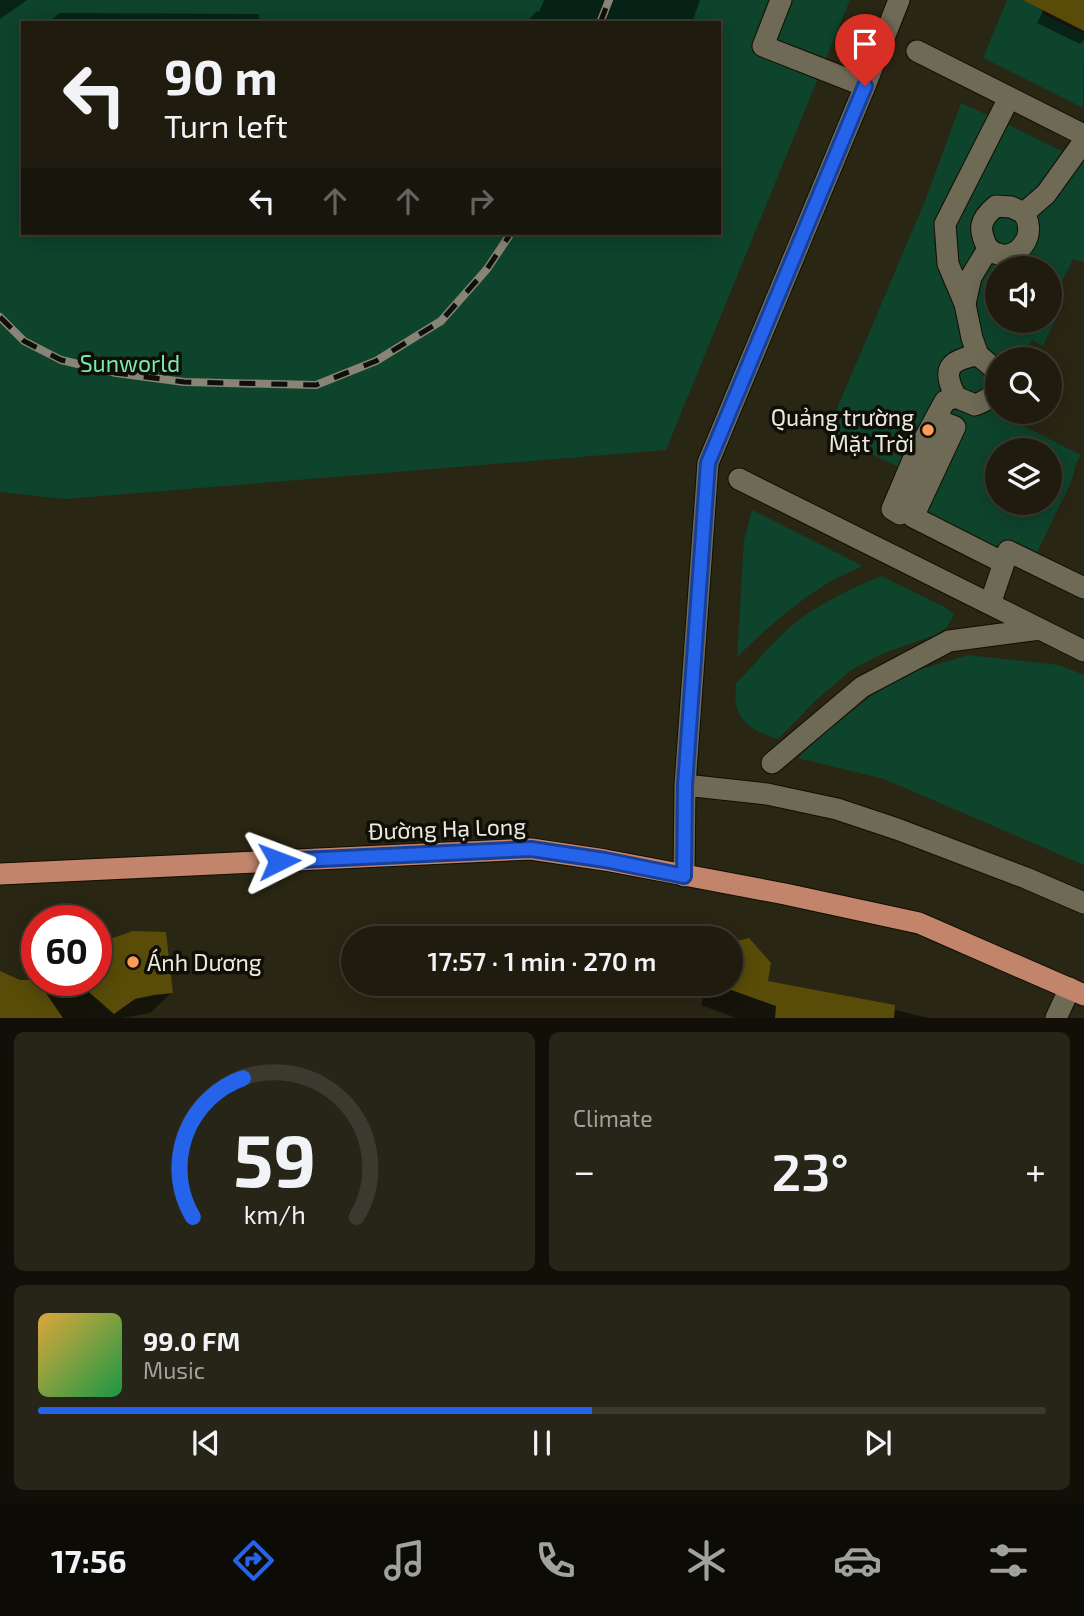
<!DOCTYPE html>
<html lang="en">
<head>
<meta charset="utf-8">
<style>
	:root { --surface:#1f1c0f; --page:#272518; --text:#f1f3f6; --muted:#a1a19e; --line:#3c3a2f; --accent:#2563eb }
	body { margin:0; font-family:"Exo 2",sans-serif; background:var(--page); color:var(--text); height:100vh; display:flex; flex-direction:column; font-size:26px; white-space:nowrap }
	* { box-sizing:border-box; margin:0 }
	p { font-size:23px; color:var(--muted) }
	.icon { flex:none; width:38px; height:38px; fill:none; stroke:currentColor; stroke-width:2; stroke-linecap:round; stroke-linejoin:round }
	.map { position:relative; height:1018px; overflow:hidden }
	.drawer { display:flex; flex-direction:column; gap:14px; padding:14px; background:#110f08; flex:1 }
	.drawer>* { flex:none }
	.banner { position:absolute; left:21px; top:21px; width:700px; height:214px; border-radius:0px; box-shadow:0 4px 18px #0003,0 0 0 2px var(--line); background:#1f1c0f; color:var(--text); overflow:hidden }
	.buttons { position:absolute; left:985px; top:256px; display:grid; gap:14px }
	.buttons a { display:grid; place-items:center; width:77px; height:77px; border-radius:50%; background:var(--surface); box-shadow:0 4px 18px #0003,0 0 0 2px var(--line); font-size:35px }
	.speed { position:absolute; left:21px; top:905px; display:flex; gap:14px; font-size:35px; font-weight:700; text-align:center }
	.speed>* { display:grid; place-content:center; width:91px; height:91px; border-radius:50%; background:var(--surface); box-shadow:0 4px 18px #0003,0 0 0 2px var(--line); line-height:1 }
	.speed .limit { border:10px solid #d22; background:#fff; color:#111 }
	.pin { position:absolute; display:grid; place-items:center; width:60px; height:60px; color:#fff; margin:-72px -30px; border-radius:50% 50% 50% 0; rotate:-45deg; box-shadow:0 0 7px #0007 }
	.pin .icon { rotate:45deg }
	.me { position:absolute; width:77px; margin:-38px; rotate:87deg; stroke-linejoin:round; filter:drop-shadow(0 0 5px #0008) }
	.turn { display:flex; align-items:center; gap:24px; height:147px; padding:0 28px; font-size:32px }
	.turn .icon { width:91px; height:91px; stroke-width:2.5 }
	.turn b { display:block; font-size:49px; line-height:60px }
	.lanes { display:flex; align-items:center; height:66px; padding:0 28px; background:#0003; justify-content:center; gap:35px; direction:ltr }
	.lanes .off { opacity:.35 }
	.big { font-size:52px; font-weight:600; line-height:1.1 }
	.drawer .tile { flex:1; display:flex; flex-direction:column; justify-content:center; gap:10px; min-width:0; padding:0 24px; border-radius:10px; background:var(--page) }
	.drawer .dial { align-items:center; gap:0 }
	.dial svg { height:182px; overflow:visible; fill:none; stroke:var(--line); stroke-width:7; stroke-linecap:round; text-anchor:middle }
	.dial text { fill:var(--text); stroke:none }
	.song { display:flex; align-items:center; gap:21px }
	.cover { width:84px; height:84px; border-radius:10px; background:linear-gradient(135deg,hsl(40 70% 55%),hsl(140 70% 35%)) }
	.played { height:7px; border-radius:4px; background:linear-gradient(90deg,var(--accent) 55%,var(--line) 55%) }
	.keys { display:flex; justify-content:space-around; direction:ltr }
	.heat { display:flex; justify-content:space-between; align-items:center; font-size:38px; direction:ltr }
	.drawer .tiles { flex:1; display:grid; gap:14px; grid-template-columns:1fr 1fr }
	.tile:last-child { grid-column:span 2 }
	.trip { position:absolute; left:341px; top:926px; width:402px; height:70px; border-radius:35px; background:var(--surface); box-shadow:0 4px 18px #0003,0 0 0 2px var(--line); font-weight:600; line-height:70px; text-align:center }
	.tabs { display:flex; height:112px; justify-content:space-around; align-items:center; background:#0c0b06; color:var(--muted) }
	.tabs .icon { width:49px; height:49px }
	.tabs .active { color:var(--accent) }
	.tabs b { font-size:32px; color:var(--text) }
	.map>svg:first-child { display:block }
	.green { fill:#0e432c; fill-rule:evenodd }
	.shadow { fill:#0007 }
	.building { fill:#584c08 }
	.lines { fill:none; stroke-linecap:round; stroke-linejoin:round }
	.minor-casing { stroke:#120e01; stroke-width:23 }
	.major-casing { stroke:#120e01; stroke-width:23 }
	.minor { stroke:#6e6a56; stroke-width:21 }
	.major { stroke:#c2856c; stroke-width:21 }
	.rail-casing { stroke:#888577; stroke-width:8 }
	.rail { stroke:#100f07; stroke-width:5; stroke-dasharray:16; stroke-linecap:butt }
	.route-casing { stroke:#184099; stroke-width:18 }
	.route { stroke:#2563eb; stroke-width:12 }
	.poi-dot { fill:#fd9c55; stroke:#100f07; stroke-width:2.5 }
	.labels { text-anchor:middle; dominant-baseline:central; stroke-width:7; stroke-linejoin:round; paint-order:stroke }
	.park-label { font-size:23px; fill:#79eab1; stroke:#100f07 }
	.poi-label { font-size:23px; fill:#eceadf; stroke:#100f07; text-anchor:end }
	.street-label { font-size:23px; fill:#eceadf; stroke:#100f07 }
</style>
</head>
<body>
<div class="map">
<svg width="1084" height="1018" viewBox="0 0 1084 1018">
	<rect width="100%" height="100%" fill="#292614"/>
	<path class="green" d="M0,0H850L666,450L65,499L0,492ZM23,23H719V233H23Z
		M1007,0H1047L1041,13L1084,34L1083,108L983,58Z
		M961,103L1005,123L1084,162V262L1073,259L1053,300L1062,306L1043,346L1032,340L1022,359H998V411H1010L1007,418L1081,455L1076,464L1072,480L1029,569L918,514L902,469L827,432L925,201ZM998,268H1050V320H998ZM998,450H1050V502H998Z
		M752,510L863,566C853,571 842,575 833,580C797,601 766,629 737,657L744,540Z
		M881,576L945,607L954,615L947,627L935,635L884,653L851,670L815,701L778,739C762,734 744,727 738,711C734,703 736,691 736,683C754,665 771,644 790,627C817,605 849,589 881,576Z
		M968,655L1059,665L1084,675V865L884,779L798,758L816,740L868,698L902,675Z"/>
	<path class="shadow" d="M0,0H27L0,19Z
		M544,0H700L692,23H525L537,11L539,12Z
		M1049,0H1084V40L1080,44L1037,23Z
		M59,13L259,14V23H49Z
		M748,940L766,982L844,997L928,1018H736L701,1005L705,993L708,990L709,984H732V944Z
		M0,973L52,996L55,986L61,980H96L171,993L150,1013L122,1018H0Z"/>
	<path class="building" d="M1023,0H1084V31Z
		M133,931L166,932L173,993L154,995L135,999L114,1014L75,980H96V944Z
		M749,938L771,963L768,981L895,1005L894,1018H775L776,1006L720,986V984H732V942Z
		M0,971L20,980H37L63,1018H0Z"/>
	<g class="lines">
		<g class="minor-casing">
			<path id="minor" d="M781,0L763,46L865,86
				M917,51L1084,135
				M988,249C978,229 979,220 996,206L1011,207L1024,213
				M965,304L948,264L945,224L1009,98
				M998,375L996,370L978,355L972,338L965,304L971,277L988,249C991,250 994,253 998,254C1015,260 1032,241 1028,224C1028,220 1025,217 1024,213L1046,194L1084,141
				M998,382C994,396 988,400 975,405L956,397L945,401L940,410L912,462L892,509L900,514L945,423L955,427L913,517L1004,563
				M956,397C941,369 949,360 978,355
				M739,479L1084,651
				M990,604L1008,551L1084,588
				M772,763L862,687L949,641L1040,629
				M685,785L767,794L837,809L897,829L1026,878L1084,903
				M684,876L685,785L708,463L865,86L899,0
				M1056,1018L1070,988"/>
		</g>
		<g class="major-casing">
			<path id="major" d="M0,874L531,849L605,860L785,894L919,923L1084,995"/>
		</g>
		<use href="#minor" class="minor"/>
		<use href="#major" class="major"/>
		<g class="rail-casing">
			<path id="rail" d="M600,23L609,0
				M0,317L24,341L61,360L116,373L184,382L316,385L376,361L441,321L487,269L511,233"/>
		</g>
		<use href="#rail" class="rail"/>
	</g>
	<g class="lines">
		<g class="route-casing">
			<path id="route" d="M279,861L531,849L605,860L684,876L685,785L708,463L865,86"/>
		</g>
		<use href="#route" class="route"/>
	</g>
	<g class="poi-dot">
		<circle cx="928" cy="430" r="7"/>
		<circle cx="133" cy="962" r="7"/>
	</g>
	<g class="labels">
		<g class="park-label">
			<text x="130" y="363">Sunworld</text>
		</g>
		<g class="poi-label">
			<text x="914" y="417">Quảng trường<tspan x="914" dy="26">Mặt Trời</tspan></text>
			<text x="147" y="962" text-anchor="start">Ánh Dương</text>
		</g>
		<g class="street-label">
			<text transform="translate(447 828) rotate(-2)">Đường Hạ Long</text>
		</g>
	</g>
</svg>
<div class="buttons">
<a><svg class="icon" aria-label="sound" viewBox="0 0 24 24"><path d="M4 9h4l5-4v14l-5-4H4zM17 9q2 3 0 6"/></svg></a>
<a><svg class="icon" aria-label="search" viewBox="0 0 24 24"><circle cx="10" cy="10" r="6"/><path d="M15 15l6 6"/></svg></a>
<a><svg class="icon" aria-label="layers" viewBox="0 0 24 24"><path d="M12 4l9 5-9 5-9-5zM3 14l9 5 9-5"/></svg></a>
</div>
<div class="speed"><div class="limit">60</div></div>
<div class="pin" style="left:865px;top:86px;background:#d93025"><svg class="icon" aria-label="arrive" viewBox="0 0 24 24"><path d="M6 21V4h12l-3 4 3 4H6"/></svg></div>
<svg class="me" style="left:279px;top:861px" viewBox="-20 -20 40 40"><path d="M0-17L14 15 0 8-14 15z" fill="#2563eb" stroke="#fff" stroke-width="4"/></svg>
<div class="trip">17:57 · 1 min · 270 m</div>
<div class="banner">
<div class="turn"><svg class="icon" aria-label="left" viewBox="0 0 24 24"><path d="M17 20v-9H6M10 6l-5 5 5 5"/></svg><div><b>90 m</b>Turn left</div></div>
<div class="lanes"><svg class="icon" aria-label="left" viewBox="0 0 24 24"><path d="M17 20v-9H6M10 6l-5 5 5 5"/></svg><svg class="icon off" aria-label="ahead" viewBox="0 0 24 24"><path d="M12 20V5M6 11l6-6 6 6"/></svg><svg class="icon off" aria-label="ahead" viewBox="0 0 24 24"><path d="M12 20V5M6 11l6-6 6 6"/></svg><svg class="icon off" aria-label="right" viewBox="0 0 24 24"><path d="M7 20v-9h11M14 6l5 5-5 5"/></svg></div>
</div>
</div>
<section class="drawer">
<div class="tiles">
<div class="tile dial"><svg viewBox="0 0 100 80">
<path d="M14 69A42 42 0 1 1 86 69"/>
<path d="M14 69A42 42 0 0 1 36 8" stroke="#2563eb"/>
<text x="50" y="56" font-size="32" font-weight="700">59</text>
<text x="50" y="72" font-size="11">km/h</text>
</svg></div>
<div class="tile"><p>Climate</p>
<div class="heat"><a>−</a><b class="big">23°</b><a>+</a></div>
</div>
<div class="tile">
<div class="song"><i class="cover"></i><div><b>99.0 FM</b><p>Music</p></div></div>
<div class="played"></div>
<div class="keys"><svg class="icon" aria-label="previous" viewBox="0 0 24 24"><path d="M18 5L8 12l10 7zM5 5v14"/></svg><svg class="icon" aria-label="pause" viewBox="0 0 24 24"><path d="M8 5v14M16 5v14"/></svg><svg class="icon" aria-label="next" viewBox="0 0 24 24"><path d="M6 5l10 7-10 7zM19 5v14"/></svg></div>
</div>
</div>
</section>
<nav class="tabs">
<b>17:56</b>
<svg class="icon active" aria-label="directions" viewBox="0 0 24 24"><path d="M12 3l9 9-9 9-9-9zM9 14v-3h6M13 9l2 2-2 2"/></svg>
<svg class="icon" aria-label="music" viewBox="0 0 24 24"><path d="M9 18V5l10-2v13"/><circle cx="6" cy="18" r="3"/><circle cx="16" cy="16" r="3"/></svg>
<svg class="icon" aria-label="phone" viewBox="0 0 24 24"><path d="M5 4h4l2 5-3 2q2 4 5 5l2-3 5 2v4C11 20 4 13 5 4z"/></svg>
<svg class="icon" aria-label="climate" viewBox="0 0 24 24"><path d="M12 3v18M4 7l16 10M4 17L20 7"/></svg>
<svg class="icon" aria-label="car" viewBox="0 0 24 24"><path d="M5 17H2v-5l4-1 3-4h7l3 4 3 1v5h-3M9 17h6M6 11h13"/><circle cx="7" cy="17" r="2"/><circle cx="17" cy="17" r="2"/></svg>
<svg class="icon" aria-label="filters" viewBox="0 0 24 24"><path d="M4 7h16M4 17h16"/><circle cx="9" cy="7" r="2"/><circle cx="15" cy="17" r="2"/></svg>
</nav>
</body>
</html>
